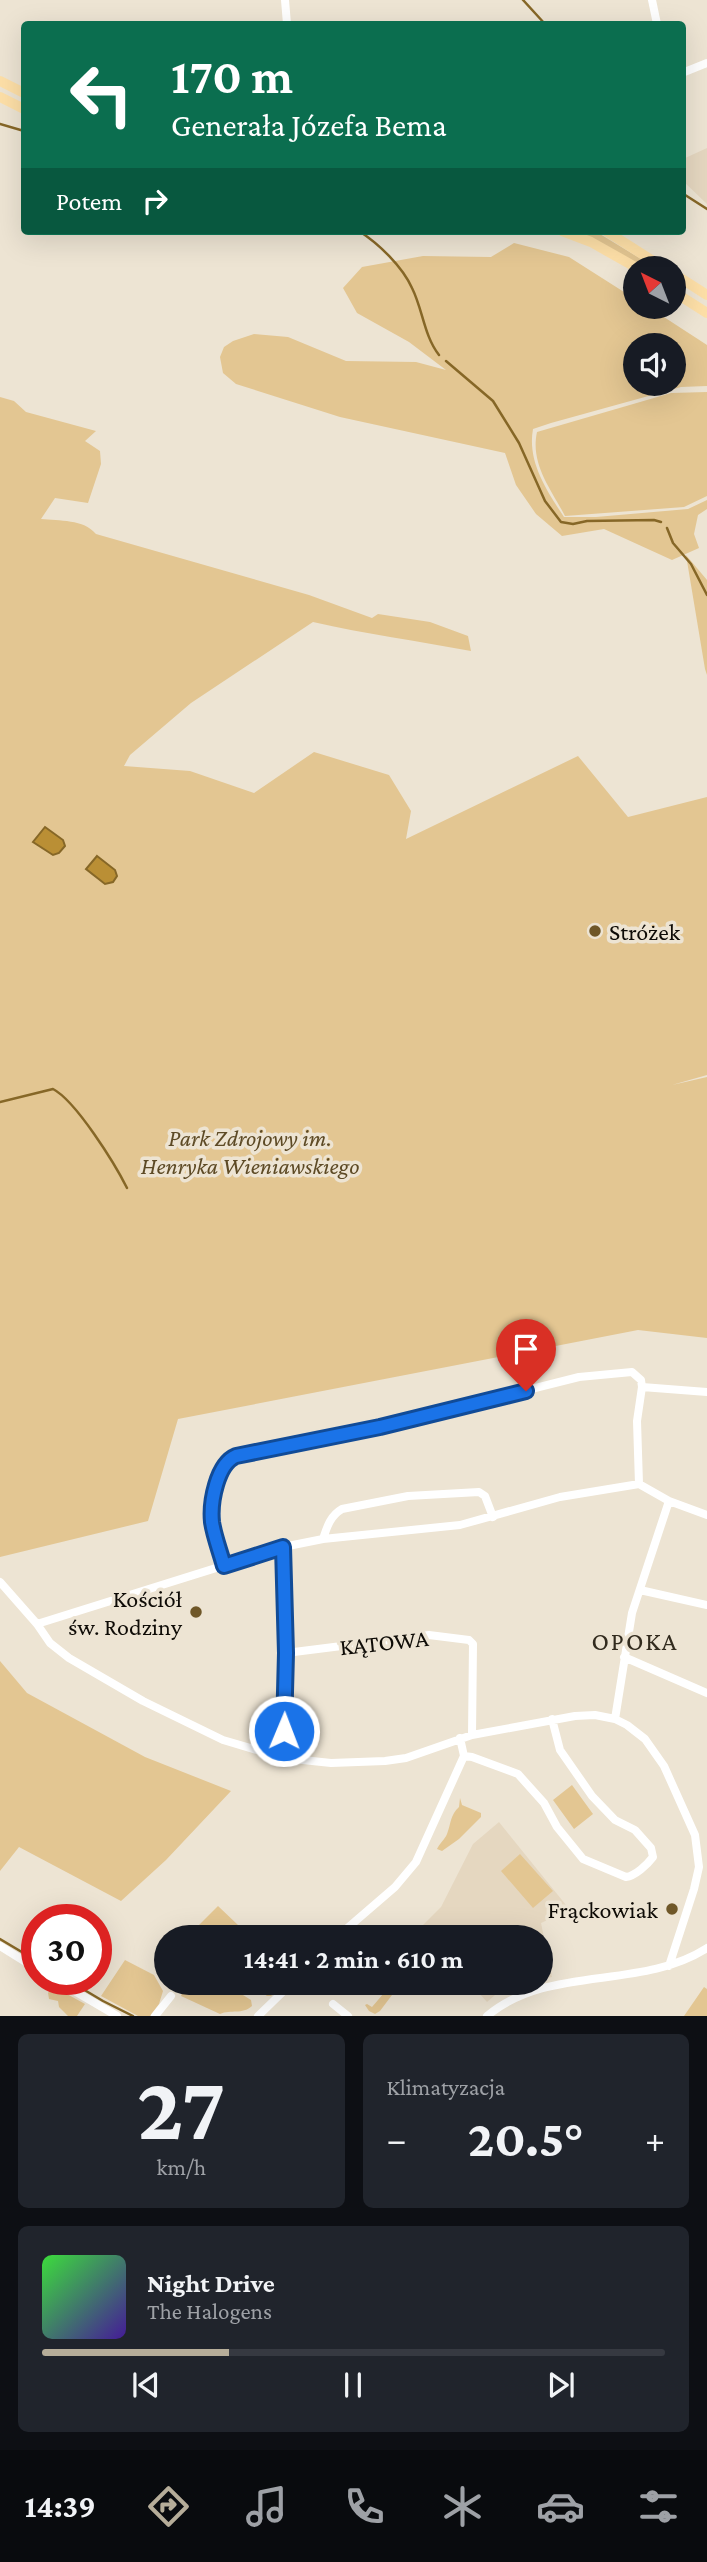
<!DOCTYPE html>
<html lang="pl">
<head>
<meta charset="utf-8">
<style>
	:root { --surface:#171b24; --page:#20242c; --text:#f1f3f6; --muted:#9ea1a6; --line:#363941; --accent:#b6ad99 }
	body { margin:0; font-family:"Crimson Pro",serif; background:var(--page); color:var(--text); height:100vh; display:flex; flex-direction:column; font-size:26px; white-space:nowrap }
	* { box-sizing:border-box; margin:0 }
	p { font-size:23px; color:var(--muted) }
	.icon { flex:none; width:38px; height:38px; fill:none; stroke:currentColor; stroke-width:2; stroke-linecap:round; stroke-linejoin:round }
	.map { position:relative; height:2016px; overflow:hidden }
	.details { display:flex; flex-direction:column; gap:18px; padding:18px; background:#0d0f14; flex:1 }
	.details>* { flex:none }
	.guide { position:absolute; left:21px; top:21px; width:665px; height:214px; border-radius:7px; box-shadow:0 7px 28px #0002; background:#0b6e4f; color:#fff; overflow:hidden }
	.needle { width:46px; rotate:318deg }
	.controls { position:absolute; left:623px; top:256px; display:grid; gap:14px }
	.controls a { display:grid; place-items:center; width:63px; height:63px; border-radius:50%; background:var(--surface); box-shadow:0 7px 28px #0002; font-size:35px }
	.speed { position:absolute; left:21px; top:1904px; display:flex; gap:14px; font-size:35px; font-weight:700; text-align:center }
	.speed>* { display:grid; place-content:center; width:91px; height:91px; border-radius:50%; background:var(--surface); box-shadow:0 7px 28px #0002; line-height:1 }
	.speed .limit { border:10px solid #d22; background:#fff; color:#111 }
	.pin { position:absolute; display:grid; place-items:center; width:60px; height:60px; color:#fff; margin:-72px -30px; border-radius:50% 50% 50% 0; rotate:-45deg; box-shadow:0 0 7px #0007 }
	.pin .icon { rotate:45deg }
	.me { position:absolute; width:77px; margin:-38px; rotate:1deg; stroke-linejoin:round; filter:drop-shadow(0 0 5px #0008) }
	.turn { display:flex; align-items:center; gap:24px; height:147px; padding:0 35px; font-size:32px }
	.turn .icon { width:91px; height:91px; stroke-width:2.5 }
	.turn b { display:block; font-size:49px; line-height:60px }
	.then { display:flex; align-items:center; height:66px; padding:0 35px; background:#0003; gap:14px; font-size:26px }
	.big { font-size:52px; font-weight:700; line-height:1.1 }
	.details .widget { flex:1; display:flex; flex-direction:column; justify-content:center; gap:10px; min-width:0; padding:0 24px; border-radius:10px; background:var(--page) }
	.details .dial { align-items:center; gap:0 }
	.dial b { font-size:91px; line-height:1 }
	.song { display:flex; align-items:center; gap:21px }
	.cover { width:84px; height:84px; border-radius:10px; background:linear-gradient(135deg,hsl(120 70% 55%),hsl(260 70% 35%)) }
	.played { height:7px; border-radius:4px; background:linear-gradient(90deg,var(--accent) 30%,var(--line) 30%) }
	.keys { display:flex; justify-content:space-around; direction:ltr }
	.heat { display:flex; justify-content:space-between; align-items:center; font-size:38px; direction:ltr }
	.details .tiles { flex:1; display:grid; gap:18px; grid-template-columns:1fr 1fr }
	.widget:last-child { grid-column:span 2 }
	.trip { position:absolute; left:154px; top:1925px; width:399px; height:70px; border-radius:35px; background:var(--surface); box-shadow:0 7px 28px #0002; font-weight:700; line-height:70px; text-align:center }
	.menu { display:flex; height:112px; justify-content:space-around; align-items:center; background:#090b0e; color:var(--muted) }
	.menu .icon { width:49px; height:49px }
	.menu .on { color:var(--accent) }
	.menu b { font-size:32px; color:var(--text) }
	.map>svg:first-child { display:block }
	.built { fill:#e5d7c0 }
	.green { fill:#e3c692; fill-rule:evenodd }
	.water { fill:#ba8f35; stroke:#866727; stroke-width:2 }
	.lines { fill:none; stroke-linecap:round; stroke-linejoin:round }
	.stream { stroke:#866727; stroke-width:2.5 }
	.minor { stroke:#fff; stroke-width:8 }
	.major { stroke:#fddfa7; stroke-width:10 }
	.route-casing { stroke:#114b97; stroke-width:18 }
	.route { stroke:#1a73e8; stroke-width:12 }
	.poi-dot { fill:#6f5728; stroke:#ede4d3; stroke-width:2.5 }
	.labels { text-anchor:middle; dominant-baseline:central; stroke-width:7; stroke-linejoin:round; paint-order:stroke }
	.poi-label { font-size:24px; fill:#0e0b06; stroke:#ede4d3; text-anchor:end }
	.park-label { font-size:24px; font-style:italic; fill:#5d4a25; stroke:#ede4d3 }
	.street-label { font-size:24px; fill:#0e0b06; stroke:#ede4d3 }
	.neighbourhood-label { font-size:26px; letter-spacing:2px; fill:#322b1e; stroke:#ede4d3 }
</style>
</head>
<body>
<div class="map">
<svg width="707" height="2016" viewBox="0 0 707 2016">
	<rect width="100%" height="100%" fill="#ede4d3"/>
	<path class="built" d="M707,148V204L682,180L683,159Z
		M499,1822L570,1910L541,1923L552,1977L541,1979V1937H430L422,1929L423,1925L441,1907L473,1844Z
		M470,1983H520L502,1989L487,2002Z"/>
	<path class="green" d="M576,231H595L656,268H645Z
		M514,243L569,257L635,299V306H647L707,345V386L681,387L551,423L533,429C527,462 547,491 564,517H596L688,509L707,500V509L698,515L694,534L699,548L672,560L604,529L562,536L536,514L516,485L505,453L340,417L236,384L223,373L220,357L224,347L233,341L254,334L288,337L346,361L416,362L446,370L409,342L357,313L343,288L362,267L423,256L491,257ZM635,345H674V383H635Z
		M707,392V496L684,507L565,516C551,489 530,464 537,432L671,393Z
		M0,397L14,401L26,412L96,431L85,441L100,451L101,464L88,503L55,498L41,519C59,521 84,519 96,534L309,595L372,618L378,614L430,622L468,636L471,651C418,641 365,634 313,622L191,703L130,755L124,766L190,771L254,793L314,752L389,775L411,811L406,839L578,756L628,817L707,797V1075L672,1085L707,1077V1338L638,1330L178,1419L148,1521L0,1557Z
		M686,555L707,580V675L705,669Z
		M0,1661L27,1693L145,1757L231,1791L166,1860L121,1901L19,1847L0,1871Z
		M572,1785L593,1814L574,1829L553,1800Z
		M460,1798L462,1805L481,1813V1817L459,1839L442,1851L437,1849C439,1844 445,1839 447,1834C451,1824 450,1815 459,1807Z
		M520,1854L553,1891L533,1908L501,1871Z
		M218,1906L238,1925L231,1932L238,1937H195L196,1935L192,1932Z
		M125,1960L154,1975L163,1991L159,2004L150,2016H138L101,1996Z
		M194,1983H285L271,1996H267L255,1987L252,1989L226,1985L192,1988Z
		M376,1983H401L380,2011L375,2014L369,2011L365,2005L367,2004L372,2007L384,1993Z
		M704,1987L707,1989V2016H684Z
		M56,1988L85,2004L77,2016H68L59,2007L58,2001L49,1999L48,1993L51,1989Z
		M235,1990L251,2000L252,2006C242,2015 231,2009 220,2014L181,1996L182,1993Z"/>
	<path class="water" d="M45,827L63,840L65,846L59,853L53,855L33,842Z
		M97,856L115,870L117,876L113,882L105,884L86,869Z"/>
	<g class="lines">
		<path class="stream" d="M523,0L545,24
			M0,124L24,131
			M682,193L707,209
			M316,231H325
			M359,231C379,244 402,266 412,288C423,310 424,336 439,355
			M446,361L493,401L519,443L545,501L561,522L573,524L587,521L654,520L661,522
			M667,528L673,543L691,564L707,595
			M0,1102L53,1089C76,1101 115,1164 127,1188
			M0,1939L37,1961
			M66,1979L103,2001L133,2016"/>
		<path class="minor" d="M285,0L287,24
			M652,0L657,24
			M682,73L707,63
			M639,1484L637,1421L642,1387
			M323,1539C327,1527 330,1516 342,1509L408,1496L479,1492L485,1496L493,1517
			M283,1547L286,1653L284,1758
			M224,1565C220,1551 214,1536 212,1522C210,1502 217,1465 236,1456L380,1427L579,1377L632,1372L641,1380L642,1387L707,1392
			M0,1582L37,1624L50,1643L69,1658L143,1701L223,1740L284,1758L331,1763L385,1761L406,1758L472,1735L575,1716L595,1715L615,1719L627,1725L645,1739L664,1766L695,1835L699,1867L694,1889L669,1966
			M640,1590L707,1605
			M37,1624L283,1547L323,1539L460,1525L560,1497L639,1484L669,1501L707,1515
			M286,1653L429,1635L469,1640L473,1644L472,1735
			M624,1657L707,1693
			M615,1719L632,1613L669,1501
			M464,1756L472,1757L518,1774L544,1803L557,1827L583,1859L626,1877C635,1876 647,1865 653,1857L651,1848L635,1830L615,1820L592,1796L560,1750L552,1719
			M337,1937L395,1887L416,1862L464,1756L460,1738
			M0,1946L37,1969
			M54,1979L117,2016
			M333,2004L348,2016
			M155,2016L171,1996
			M258,2016L292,1983
			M487,2016C549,1964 640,1991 707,1948"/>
		<path class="major" d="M0,81L24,93
			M0,97L24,109
			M562,231L591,242L637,268
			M606,231L664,268
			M674,274L707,295
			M674,292L707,313"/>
	</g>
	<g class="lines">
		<g class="route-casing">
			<path id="route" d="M284,1731L286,1653L283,1547L224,1566C220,1551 214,1536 212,1522C210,1502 217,1464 236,1456L380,1427L526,1391"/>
		</g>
		<use href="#route" class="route"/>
	</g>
	<g class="poi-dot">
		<circle cx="595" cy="931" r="7"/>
		<circle cx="196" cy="1612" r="7"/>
		<circle cx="672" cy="1909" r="7"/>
	</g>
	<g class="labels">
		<g class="poi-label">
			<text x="609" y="931" text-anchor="start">Stróżek</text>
			<text x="182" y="1598">Kościół<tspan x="182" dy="28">św. Rodziny</tspan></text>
			<text x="658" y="1909">Frąckowiak</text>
		</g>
		<g class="park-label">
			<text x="250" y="1137">Park Zdrojowy im.<tspan x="250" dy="28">Henryka Wieniawskiego</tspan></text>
		</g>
		<g class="street-label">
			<text transform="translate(384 1642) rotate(-6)">KĄTOWA</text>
		</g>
		<g class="neighbourhood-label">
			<text x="635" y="1641">OPOKA</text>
		</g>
	</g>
</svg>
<div class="controls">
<a><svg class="needle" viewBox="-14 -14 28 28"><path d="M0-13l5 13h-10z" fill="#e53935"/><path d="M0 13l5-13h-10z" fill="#9ea1a6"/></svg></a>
<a><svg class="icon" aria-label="sound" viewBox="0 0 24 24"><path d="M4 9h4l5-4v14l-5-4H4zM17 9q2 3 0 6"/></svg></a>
</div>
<div class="speed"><div class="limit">30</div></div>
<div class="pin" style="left:526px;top:1391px;background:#d93025"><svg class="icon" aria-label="arrive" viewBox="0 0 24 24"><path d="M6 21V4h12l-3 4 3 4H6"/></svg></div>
<svg class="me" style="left:284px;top:1731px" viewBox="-20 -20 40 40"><circle r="17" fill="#1a73e8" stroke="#fff" stroke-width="3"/><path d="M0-11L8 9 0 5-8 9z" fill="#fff"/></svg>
<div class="trip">14:41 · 2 min · 610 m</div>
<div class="guide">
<div class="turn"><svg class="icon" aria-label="left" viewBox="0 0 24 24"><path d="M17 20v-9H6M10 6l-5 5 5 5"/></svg><div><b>170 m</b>Generała Józefa Bema</div></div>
<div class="then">Potem<svg class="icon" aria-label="right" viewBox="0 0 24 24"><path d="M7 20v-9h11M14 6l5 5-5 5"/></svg></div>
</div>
</div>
<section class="details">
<div class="tiles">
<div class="widget dial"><b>27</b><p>km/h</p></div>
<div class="widget"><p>Klimatyzacja</p>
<div class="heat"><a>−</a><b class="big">20.5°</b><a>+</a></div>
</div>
<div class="widget">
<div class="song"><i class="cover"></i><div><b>Night Drive</b><p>The Halogens</p></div></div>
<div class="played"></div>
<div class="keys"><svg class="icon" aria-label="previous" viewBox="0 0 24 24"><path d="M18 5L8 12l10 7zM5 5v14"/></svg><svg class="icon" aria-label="pause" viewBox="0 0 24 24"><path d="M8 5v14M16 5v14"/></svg><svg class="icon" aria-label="next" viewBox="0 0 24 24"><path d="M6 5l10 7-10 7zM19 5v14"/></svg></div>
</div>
</div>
</section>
<nav class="menu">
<b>14:39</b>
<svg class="icon on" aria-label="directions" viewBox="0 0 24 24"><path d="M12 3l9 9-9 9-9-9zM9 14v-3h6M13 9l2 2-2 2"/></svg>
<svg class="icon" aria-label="music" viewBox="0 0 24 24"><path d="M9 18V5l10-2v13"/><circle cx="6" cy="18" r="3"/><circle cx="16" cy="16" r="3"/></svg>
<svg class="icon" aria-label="phone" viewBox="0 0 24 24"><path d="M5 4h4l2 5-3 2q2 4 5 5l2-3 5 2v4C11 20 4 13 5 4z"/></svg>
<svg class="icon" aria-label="climate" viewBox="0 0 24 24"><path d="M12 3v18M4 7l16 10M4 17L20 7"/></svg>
<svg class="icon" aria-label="car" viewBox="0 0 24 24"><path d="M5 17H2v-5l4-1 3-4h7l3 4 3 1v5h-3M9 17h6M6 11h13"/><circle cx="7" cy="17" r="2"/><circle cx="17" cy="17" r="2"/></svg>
<svg class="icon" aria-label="filters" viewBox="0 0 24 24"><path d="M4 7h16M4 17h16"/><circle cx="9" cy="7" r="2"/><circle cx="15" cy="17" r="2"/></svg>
</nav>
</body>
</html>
